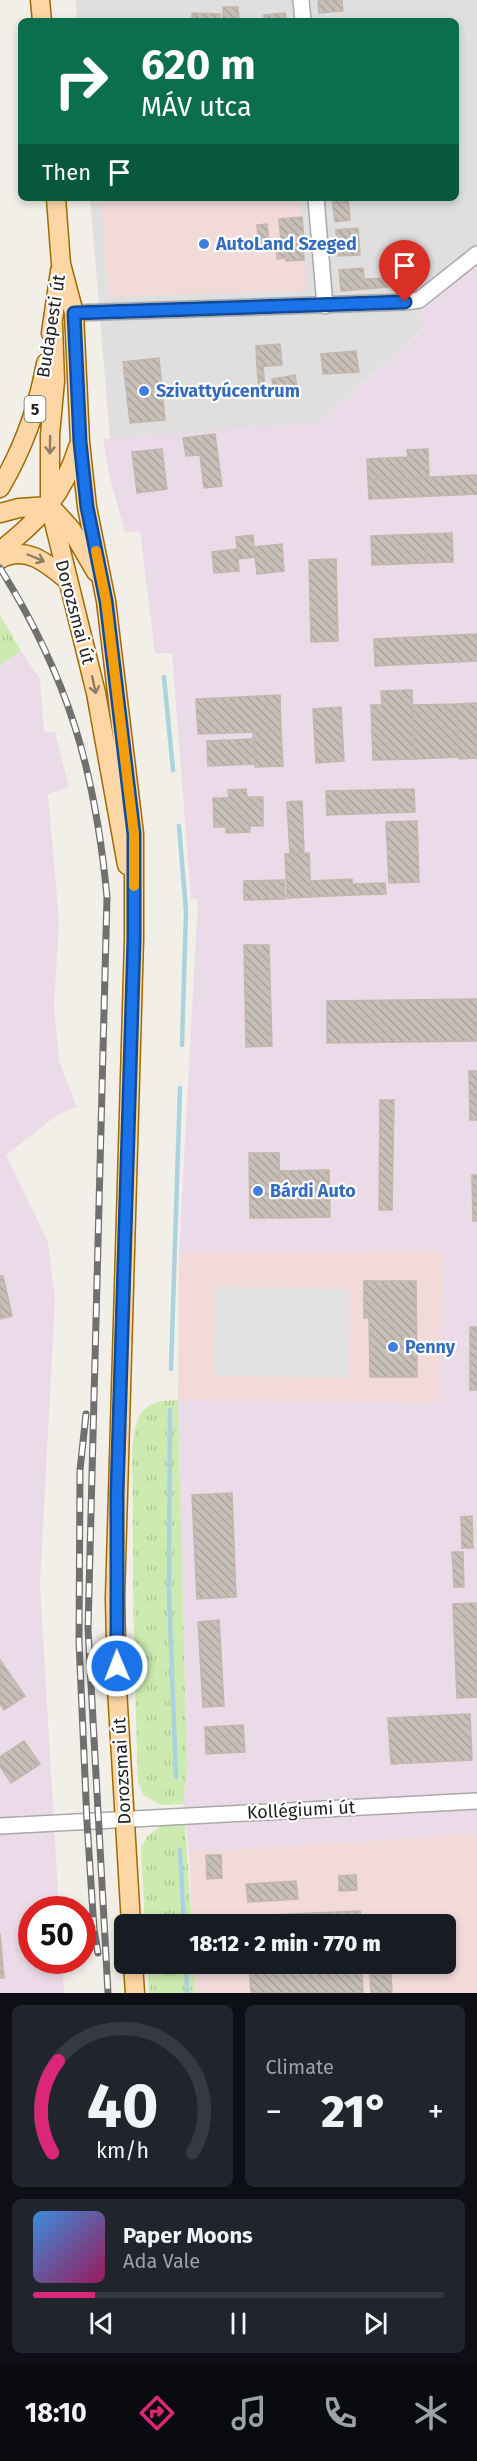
<!DOCTYPE html>
<html lang="en">
<head>
<meta charset="utf-8">
<style>
	:root { --surface:#171b24; --page:#20242c; --text:#f1f3f6; --muted:#9ea1a6; --line:#363941; --accent:#db2777 }
	body { margin:0; font-family:"Fira Sans",sans-serif; background:var(--page); color:var(--text); height:100vh; display:flex; flex-direction:column; font-size:22px; white-space:nowrap }
	* { box-sizing:border-box; margin:0 }
	p { font-size:20px; color:var(--muted) }
	.icon { flex:none; width:33px; height:33px; fill:none; stroke:currentColor; stroke-width:2; stroke-linecap:round; stroke-linejoin:round }
	.map { position:relative; height:1993px; overflow:hidden }
	.panel { display:flex; flex-direction:column; gap:12px; padding:12px; background:#0d0f14; flex:1 }
	.panel>* { flex:none }
	.guide { position:absolute; left:18px; top:18px; width:441px; height:183px; border-radius:9px; box-shadow:0 3px 9px #0003; background:#0b6e4f; color:#fff; overflow:hidden }
	.speed { position:absolute; left:18px; top:1896px; display:flex; gap:12px; font-size:30px; font-weight:700; text-align:center }
	.speed>* { display:grid; place-content:center; width:78px; height:78px; border-radius:50%; background:var(--surface); box-shadow:0 3px 9px #0003; line-height:1 }
	.speed .limit { border:9px solid #d22; background:#fff; color:#111 }
	.pin { position:absolute; display:grid; place-items:center; width:51px; height:51px; color:#fff; margin:-62px -26px; border-radius:50% 50% 50% 0; rotate:-45deg; box-shadow:0 0 6px #0007 }
	.pin .icon { rotate:45deg }
	.me { position:absolute; width:66px; margin:-33px; rotate:359deg; stroke-linejoin:round; filter:drop-shadow(0 0 4px #0008) }
	.turn { display:flex; align-items:center; gap:21px; height:126px; padding:0 24px; font-size:27px }
	.turn .icon { width:78px; height:78px; stroke-width:2.5 }
	.turn b { display:block; font-size:42px; line-height:51px }
	.then { display:flex; align-items:center; height:57px; padding:0 24px; background:#0003; gap:12px; font-size:22px }
	.big { font-size:45px; font-weight:800; line-height:1.1 }
	.panel .card { flex:1; display:flex; flex-direction:column; justify-content:center; gap:9px; min-width:0; padding:0 21px; border-radius:9px; background:var(--page) }
	.panel .dial { align-items:center; gap:0 }
	.dial svg { height:156px; overflow:visible; fill:none; stroke:var(--line); stroke-width:7; stroke-linecap:round; text-anchor:middle }
	.dial text { fill:var(--text); stroke:none }
	.song { display:flex; align-items:center; gap:18px }
	.cover { width:72px; height:72px; border-radius:9px; background:linear-gradient(135deg,hsl(210 70% 55%),hsl(330 70% 35%)) }
	.played { height:6px; border-radius:3px; background:linear-gradient(90deg,var(--accent) 15%,var(--line) 15%) }
	.keys { display:flex; justify-content:space-around; direction:ltr }
	.heat { display:flex; justify-content:space-between; align-items:center; font-size:33px; direction:ltr }
	.panel .tiles { flex:1; display:grid; gap:12px; grid-template-columns:1fr 1fr }
	.card:last-child { grid-column:span 2 }
	.trip { position:absolute; left:114px; top:1914px; width:342px; height:60px; border-radius:9px; background:var(--surface); box-shadow:0 3px 9px #0003; font-weight:800; line-height:60px; text-align:center }
	.dock { display:flex; height:96px; justify-content:space-around; align-items:center; background:#090b0e; color:var(--muted) }
	.dock .icon { width:42px; height:42px }
	.dock .active { color:var(--accent) }
	.dock b { font-size:27px; color:var(--text) }
	.map>svg:first-child { display:block }
	.residential { fill:#e0dfdf }
	.commercial { fill:#f2dad9 }
	.industrial { fill:#ebdbe8 }
	.grass { fill:url(#grass-tufts) }
	.parking { fill:#e2e2e2 }
	.lines { fill:none; stroke-linecap:round; stroke-linejoin:round }
	.stream { stroke:#aad3df; stroke-width:4.5 }
	.building { fill:url(#building-back-hatch); stroke:#c4b6ab; stroke-width:1.5 }
	.minor-casing { stroke:#a9a9a9; stroke-width:18 }
	.major-casing { stroke:#a06b00; stroke-width:21 }
	.minor { stroke:#fff; stroke-width:15 }
	.major { stroke:#fcd6a4; stroke-width:18 }
	.rail-casing { stroke:#707070; stroke-width:7 }
	.rail { stroke:#fff; stroke-width:4.5; stroke-dasharray:14; stroke-linecap:butt }
	.oneway { stroke:#8f7c63 }
	.route-casing { stroke:#114b97; stroke-width:15 }
	.route { stroke:#1a73e8; stroke-width:10 }
	.slow { stroke:#f59e0b; stroke-width:10 }
	.shop-dot { fill:#3f7fe0; stroke:#fff; stroke-width:2 }
	.labels { text-anchor:middle; dominant-baseline:central; stroke-width:4.5; stroke-linejoin:round; paint-order:stroke }
	.shield { fill:#fff; stroke:#646464; stroke-width:1.5 }
	.shield-label { font-size:16px; font-weight:bold; fill:#222 }
	.shop-label { font-size:18px; font-weight:bold; fill:#366cbe; stroke:#fff; text-anchor:start }
	.street-label { font-size:18px; fill:#222; stroke:#fff }
</style>
</head>
<body>
<div class="map">
<svg width="477" height="1993" viewBox="0 0 477 1993">
	<defs>
		<pattern id="grass-tufts" width="24" height="20" patternUnits="userSpaceOnUse" patternTransform="scale(1.5)"><rect width="24" height="20" fill="#cdebb0"/><path d="M3 7l-1-3M5 7V3M7 7l1-3M15 17l-1-3M17 17v-4M19 17l1-3" fill="none" stroke="#b0c997"/></pattern>
		<pattern id="building-back-hatch" width="6" height="6" patternUnits="userSpaceOnUse" patternTransform="scale(1.5)"><rect width="6" height="6" fill="#c7bfb8"/><path d="M-1 5l2 2M0 0l6 6M5-1l2 2" fill="none" stroke="#aba49e"/></pattern>
	</defs>
	<rect width="100%" height="100%" fill="#f2efe9"/>
	<path class="residential" d="M76,0H477V249L422,329L319,423L110,439L90,198H456V21H77Z"/>
	<path class="commercial" d="M100,198H299L307,291L109,297Z
		M443,1250L439,1403L178,1400L179,1252Z
		M477,1834V1993H195L194,1964H446V1924H192L189,1852Z"/>
	<path class="industrial" d="M477,249V1834L189,1852L183,1804L187,1768L178,1400L439,1403L443,1251L179,1252L198,899H191L172,653H155L140,531L125,532L109,475L103,439L319,423L422,330L419,300Z
		M21,651L40,679L44,732H55L69,787L48,794L59,921L54,1005L59,1061L77,1107L57,1115L6,1155L48,1242L55,1300L40,1584L59,1909L32,1910V1960L62,1961L64,1993H0V666Z"/>
	<path class="grass" d="M0,615L21,651L0,666Z
		M178,1400L187,1768L183,1804L162,1805L144,1796L138,1782C135,1687 132,1593 133,1499C133,1478 129,1435 139,1417C147,1401 162,1401 178,1400Z
		M185,1824L192,1924H145L141,1847L148,1835L163,1825Z
		M147,1964H194L195,1993H149Z"/>
	<path class="parking" d="M214,1287L350,1289L349,1378L213,1375Z"/>
	<g class="lines">
		<path class="stream" d="M164,677L173,770
			M179,826L186,911L182,1045
			M171,1369L180,1088
			M170,1410L169,1593L176,1777
			M180,1850L184,1924
			M186,1964L187,1993"/>
	</g>
	<path class="building" d="M318,0H342L343,11L319,13Z
		M223,7H238L239,21H223Z
		M192,13L220,14V21H192Z
		M285,13L286,21H264V15Z
		M332,198H348L350,220L335,222Z
		M302,217L304,240L281,242L279,219Z
		M267,224L269,242L259,243L257,225Z
		M358,228L360,255L338,256L336,230Z
		M303,243L304,260L286,261L285,245Z
		M276,245H285L286,258L277,259Z
		M363,268L364,279L387,278L388,287L341,291L339,270Z
		M280,344L282,365L257,367L256,346Z
		M356,351L359,372L323,374L321,354Z
		M159,358L165,420L130,423L123,362Z
		M263,366L265,389L259,390L257,367Z
		M295,375L297,389L274,393L272,379Z
		M215,434L222,486L204,488L200,455L186,456L183,438Z
		M162,449L167,489L137,493L132,452Z
		M428,449L429,477L368,480L367,459L408,457L407,450Z
		M477,475V494L369,499L368,480Z
		M452,533L453,562L426,563L425,534Z
		M425,534L426,563L372,565L371,536Z
		M253,535L255,557L238,559L236,537Z
		M282,544L284,571L257,574L254,547Z
		M237,549L239,571L214,573L212,552Z
		M336,559L338,641L311,642L309,560Z
		M477,634V661L375,666L374,639Z
		M412,690L414,759L373,760L371,705H382L381,691Z
		M280,695L281,731L198,734L196,699Z
		M477,703V758L459,759L457,704Z
		M457,704L459,757L414,759L412,705Z
		M341,707L344,761L316,763L313,709Z
		M281,731L283,766L255,767L253,732Z
		M254,739L255,764L208,766L207,741Z
		M246,789L247,797H263V826H250V832L226,833V827H214L213,798H229L228,790Z
		M414,789L415,812L327,815L326,791Z
		M302,801L304,853H290L287,802Z
		M417,821L419,882L389,883L386,822Z
		M309,853L311,897L287,898L285,854Z
		M352,879V895L311,897V881Z
		M284,880L285,899L244,900V881Z
		M385,883L386,894L352,895V884Z
		M244,945H269L272,1046L246,1047Z
		M477,999V1041L327,1043V1001Z
		M469,1071H477V1120H470Z
		M380,1100H394L392,1210H379Z
		M249,1153H279L281,1218H250Z
		M329,1170L330,1217L281,1218L280,1171Z
		M472,1175H477V1221H473Z
		M0,1276H3L12,1316L0,1319Z
		M364,1281H416L417,1377H370L369,1318H364Z
		M470,1327H477V1390H470Z
		M232,1493L236,1597L197,1599L192,1495Z
		M472,1516L473,1548H462L461,1517Z
		M452,1552H463L464,1587H454Z
		M476,1603L477,1697L457,1698L453,1604Z
		M219,1620L224,1706L203,1707L198,1622Z
		M0,1660L25,1696L4,1710L0,1704Z
		M470,1714L472,1760L391,1764L388,1718Z
		M243,1725L245,1752L206,1754L205,1727Z
		M24,1741L40,1764L11,1783L0,1766V1757Z
		M206,1855H221L222,1878L207,1879Z
		M356,1875L357,1890L339,1891V1876Z
		M296,1881L298,1899L248,1902L246,1884Z
		M360,1911L361,1924H247V1916Z
		M0,1933L4,1978H0Z
		M249,1964H381L382,1972L362,1973L363,1993H251Z
		M391,1974L392,1993H371L370,1975Z"/>
	<g class="lines">
		<g class="minor-casing">
			<path id="minor" d="M301,0L303,21
				M316,198L325,306
				M74,313L405,302L419,300L477,254
				M0,1826L477,1801"/>
		</g>
		<g class="major-casing">
			<path id="major" d="M40,0L42,21
				M56,198L61,264L74,313L80,442L87,507L106,601L134,834V939L115,1598L117,1688L131,1924
				M53,324L55,381L50,435V506L96,693L127,865
				M51,333L60,271
				M0,488C23,449 38,408 46,363
				M0,513L19,508L50,506L71,529L96,572
				M0,551C39,520 63,496 78,447
				M0,559C26,545 47,563 66,579
				M133,1964L135,1993"/>
		</g>
		<use href="#minor" class="minor"/>
		<use href="#major" class="major"/>
		<g class="rail-casing">
			<path id="rail" d="M0,568C68,677 95,769 107,897L88,1629L108,1993
				M86,1414L80,1470L79,1642L87,1822L94,1929L98,1953"/>
		</g>
		<use href="#rail" class="rail"/>
	</g>
	<defs><path id="oneway-shaft" d="M-6 0H5M1.5-3L5.5 0L1.5 3" fill="none" stroke-width="1.6" stroke-linecap="round" stroke-linejoin="round" transform="scale(1.5)"/></defs>
	<g class="oneway">
		<use href="#oneway-shaft" transform="translate(50 445) rotate(91)"/>
		<use href="#oneway-shaft" transform="translate(36 558) rotate(23)"/>
		<use href="#oneway-shaft" transform="translate(94 685) rotate(78)"/>
	</g>
	<g class="lines">
		<g class="route-casing">
			<path id="route" d="M117,1666V1493L134,939V834L106,601L87,507L80,442L74,313L405,302"/>
		</g>
		<use href="#route" class="route"/>
		<path class="slow" d="M96,551L106,601L134,834V886"/>
	</g>
	<g class="shop-dot">
		<circle cx="204" cy="244" r="6"/>
		<circle cx="144" cy="391" r="6"/>
		<circle cx="258" cy="1191" r="6"/>
		<circle cx="393" cy="1347" r="6"/>
	</g>
	<g class="labels">
		<rect class="shield" x="24.5" y="396" width="21" height="26" rx="4.5"/>
		<g class="shield-label">
			<text x="35" y="409">5</text>
		</g>
		<g class="shop-label">
			<text x="216" y="244">AutoLand Szeged</text>
			<text x="156" y="391">Szivattyúcentrum</text>
			<text x="270" y="1191">Bárdi Auto</text>
			<text x="405" y="1347">Penny</text>
		</g>
		<g class="street-label">
			<text transform="translate(51 326) rotate(-81)">Budapesti út</text>
			<text transform="translate(75 612) rotate(75)">Dorozsmai út</text>
			<text transform="translate(122 1771) rotate(-93)">Dorozsmai út</text>
			<text transform="translate(301 1810) rotate(-3)">Kollégiumi út</text>
		</g>
	</g>
</svg>
<div class="speed"><div class="limit">50</div></div>
<div class="pin" style="left:405px;top:302px;background:#d93025"><svg class="icon" aria-label="arrive" viewBox="0 0 24 24"><path d="M6 21V4h12l-3 4 3 4H6"/></svg></div>
<svg class="me" style="left:117px;top:1666px" viewBox="-20 -20 40 40"><circle r="17" fill="#1a73e8" stroke="#fff" stroke-width="3"/><path d="M0-11L8 9 0 5-8 9z" fill="#fff"/></svg>
<div class="trip">18:12 · 2 min · 770 m</div>
<div class="guide">
<div class="turn"><svg class="icon" aria-label="right" viewBox="0 0 24 24"><path d="M7 20v-9h11M14 6l5 5-5 5"/></svg><div><b>620 m</b>MÁV utca</div></div>
<div class="then">Then<svg class="icon" aria-label="arrive" viewBox="0 0 24 24"><path d="M6 21V4h12l-3 4 3 4H6"/></svg></div>
</div>
</div>
<section class="panel">
<div class="tiles">
<div class="card dial"><svg viewBox="0 0 100 80">
<path d="M14 69A42 42 0 1 1 86 69"/>
<path d="M14 69A42 42 0 0 1 17 22" stroke="#db2777"/>
<text x="50" y="56" font-size="32" font-weight="700">40</text>
<text x="50" y="72" font-size="11">km/h</text>
</svg></div>
<div class="card"><p>Climate</p>
<div class="heat"><a>−</a><b class="big">21°</b><a>+</a></div>
</div>
<div class="card">
<div class="song"><i class="cover"></i><div><b>Paper Moons</b><p>Ada Vale</p></div></div>
<div class="played"></div>
<div class="keys"><svg class="icon" aria-label="previous" viewBox="0 0 24 24"><path d="M18 5L8 12l10 7zM5 5v14"/></svg><svg class="icon" aria-label="pause" viewBox="0 0 24 24"><path d="M8 5v14M16 5v14"/></svg><svg class="icon" aria-label="next" viewBox="0 0 24 24"><path d="M6 5l10 7-10 7zM19 5v14"/></svg></div>
</div>
</div>
</section>
<nav class="dock">
<b>18:10</b>
<svg class="icon active" aria-label="directions" viewBox="0 0 24 24"><path d="M12 3l9 9-9 9-9-9zM9 14v-3h6M13 9l2 2-2 2"/></svg>
<svg class="icon" aria-label="music" viewBox="0 0 24 24"><path d="M9 18V5l10-2v13"/><circle cx="6" cy="18" r="3"/><circle cx="16" cy="16" r="3"/></svg>
<svg class="icon" aria-label="phone" viewBox="0 0 24 24"><path d="M5 4h4l2 5-3 2q2 4 5 5l2-3 5 2v4C11 20 4 13 5 4z"/></svg>
<svg class="icon" aria-label="climate" viewBox="0 0 24 24"><path d="M12 3v18M4 7l16 10M4 17L20 7"/></svg>
</nav>
</body>
</html>
